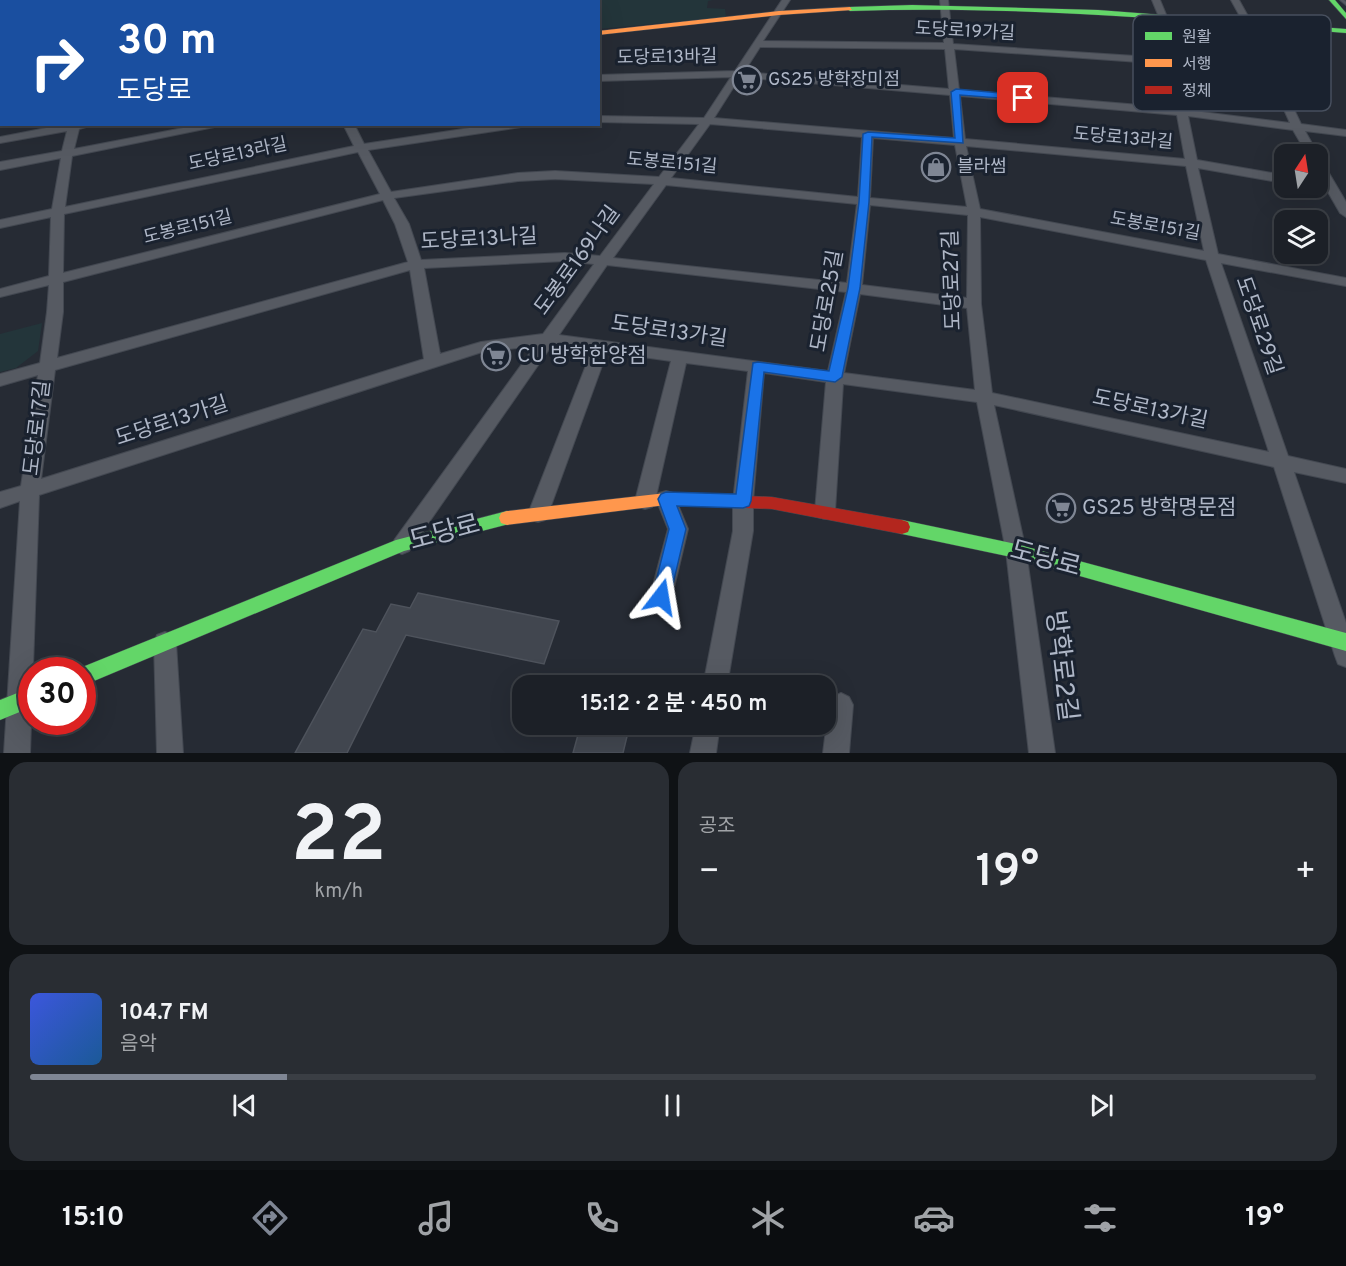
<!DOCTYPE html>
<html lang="ko">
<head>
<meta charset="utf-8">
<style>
	:root { --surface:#1c2027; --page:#292d33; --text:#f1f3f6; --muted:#a0a3a7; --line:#3a3e44; --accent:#7f8694 }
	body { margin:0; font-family:Overpass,"Noto Sans KR",sans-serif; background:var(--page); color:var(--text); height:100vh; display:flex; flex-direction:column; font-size:22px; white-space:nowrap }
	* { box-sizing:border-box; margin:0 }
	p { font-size:20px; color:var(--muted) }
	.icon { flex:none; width:33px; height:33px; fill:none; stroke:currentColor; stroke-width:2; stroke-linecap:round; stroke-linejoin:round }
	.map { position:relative; height:753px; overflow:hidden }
	.details { display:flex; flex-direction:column; gap:9px; padding:9px; background:#0f1215; flex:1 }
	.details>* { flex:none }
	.banner { position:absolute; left:0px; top:0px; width:600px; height:126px; box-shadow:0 6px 24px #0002,0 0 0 2px var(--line); background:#1a4fa0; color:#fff; overflow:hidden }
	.needle { width:39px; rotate:12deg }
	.controls { position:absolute; left:1274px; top:144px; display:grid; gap:12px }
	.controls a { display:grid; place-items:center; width:54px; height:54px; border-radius:12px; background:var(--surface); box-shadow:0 6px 24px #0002,0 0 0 2px var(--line); font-size:30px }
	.speed { position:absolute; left:18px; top:657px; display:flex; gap:12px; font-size:30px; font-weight:700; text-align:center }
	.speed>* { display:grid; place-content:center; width:78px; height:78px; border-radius:50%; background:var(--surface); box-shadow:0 6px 24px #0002,0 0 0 2px var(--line); line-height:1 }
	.speed .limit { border:9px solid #d22; background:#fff; color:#111 }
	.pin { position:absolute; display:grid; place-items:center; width:51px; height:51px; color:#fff; margin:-26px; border-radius:12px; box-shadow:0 3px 9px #0006 }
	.me { position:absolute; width:66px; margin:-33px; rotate:14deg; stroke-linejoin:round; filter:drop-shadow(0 0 4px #0008) }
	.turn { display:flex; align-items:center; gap:21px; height:126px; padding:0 18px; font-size:27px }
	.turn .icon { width:78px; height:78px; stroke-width:2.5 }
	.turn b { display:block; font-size:42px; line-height:51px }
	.big { font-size:45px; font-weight:600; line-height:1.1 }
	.details .widget { flex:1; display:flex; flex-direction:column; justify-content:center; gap:9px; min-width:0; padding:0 21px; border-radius:18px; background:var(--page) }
	.details .dial { align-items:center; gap:0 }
	.dial b { font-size:78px; line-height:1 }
	.song { display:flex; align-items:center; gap:18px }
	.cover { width:72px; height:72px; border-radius:9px; background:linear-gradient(135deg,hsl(230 70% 55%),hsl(210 70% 35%)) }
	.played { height:6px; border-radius:3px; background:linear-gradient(90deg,var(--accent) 20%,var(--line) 20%) }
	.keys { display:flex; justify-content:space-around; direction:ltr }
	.heat { display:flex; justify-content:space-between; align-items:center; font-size:33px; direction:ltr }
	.details .tiles { flex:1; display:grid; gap:9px; grid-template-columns:1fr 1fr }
	.widget:last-child { grid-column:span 2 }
	.trip { position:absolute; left:512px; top:675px; width:324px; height:60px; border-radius:18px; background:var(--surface); box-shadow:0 6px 24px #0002,0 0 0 2px var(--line); font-weight:600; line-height:60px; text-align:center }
	.tab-bar { display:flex; height:96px; justify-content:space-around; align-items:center; background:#0b0d10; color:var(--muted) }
	.tab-bar .icon { width:42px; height:42px }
	.tab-bar .on { color:var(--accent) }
	.tab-bar b { font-size:27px; color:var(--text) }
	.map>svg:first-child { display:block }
	.green { fill:#23353a }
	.building { fill:#41464f; stroke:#4e535c; stroke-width:1.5 }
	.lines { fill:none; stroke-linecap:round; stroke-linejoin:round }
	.lane-casing { stroke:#434851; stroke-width:2 }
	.street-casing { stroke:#434851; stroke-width:2 }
	.fast-casing { stroke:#434851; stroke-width:1 }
	.slow-casing { stroke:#434851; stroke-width:1 }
	.jam-casing { stroke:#434851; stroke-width:1 }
	.lane { fill:#565a62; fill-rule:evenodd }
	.street { fill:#565a62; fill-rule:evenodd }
	.fast { fill:#63d668; fill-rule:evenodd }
	.slow { fill:#ff974d; fill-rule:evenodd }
	.jam { fill:#b3261e; fill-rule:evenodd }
	.route { fill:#1a73e8; stroke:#114b97; stroke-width:1.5 }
	.labels { text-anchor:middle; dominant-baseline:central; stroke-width:6; stroke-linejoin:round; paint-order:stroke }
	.far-street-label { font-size:18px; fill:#afb7c7; stroke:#1a222f }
	.far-poi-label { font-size:18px; fill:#afb7c7; stroke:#1a222f; text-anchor:start }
	.street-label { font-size:21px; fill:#afb7c7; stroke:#1a222f }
	.poi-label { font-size:21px; fill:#afb7c7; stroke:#1a222f; text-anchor:start }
	.near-street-label { font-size:26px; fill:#afb7c7; stroke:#1a222f }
	.key { fill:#1a222f; stroke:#474f5d; stroke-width:1.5 }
	.key-label { font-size:16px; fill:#afb7c7 }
</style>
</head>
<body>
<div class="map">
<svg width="1346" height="753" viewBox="0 0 1346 753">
	<rect width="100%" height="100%" fill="#262b34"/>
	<path class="green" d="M402,0H713L708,1L707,8L725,9L726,17L599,29L598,2Z
		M42,323L38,351L16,368L0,372V334Z"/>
	<path class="building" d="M418,593L559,621L544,664L406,635L347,753H295L363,629L376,632L391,604L410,608Z
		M581,724H630L623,753H573Z"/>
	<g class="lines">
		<g class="lane-casing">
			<path id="lane" d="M1340,0H1344L1346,2V5Z"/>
		</g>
		<g class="street-casing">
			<path id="street" d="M288,0H301L286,2Z
				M782,0H790L763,41L944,43L940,0H948L953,44L1166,58L1159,17L1152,0H1160L1167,17L1186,110L1290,123L1252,38L1231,0H1239L1260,38L1301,124L1346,130V136L1305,131L1318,154H1307L1293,130L1188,116L1197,160L1284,175V183L1198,168L1218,254L1346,278V286L1221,263L1288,456L1346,469V483L1294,472L1346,623V667L1338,664L1335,656L1274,467L994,405L1026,551L1055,753H1029L1006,551L977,402L843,384L835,511L832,517L825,519L818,517L815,511L826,382L764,373L753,501V531L727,686H703L733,531V501L748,371L686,363L655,501L652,507L645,509L638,507L635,501L671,361L607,352L548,514L545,520L538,522L531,520L528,514L592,350L552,345L409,551L402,554L395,551L392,545L395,539L535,346L482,352L39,495L30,753H4L20,501L0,508V492L21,486L38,375L0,386V374L40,363L47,312L49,285L0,297V289L49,276L51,217L0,228V220L52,209L61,158L0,170V162L62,151L67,131L0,143V137L67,124H87L86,127L79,129L74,149L204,124H229L72,156L65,207L354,146L343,124H354L364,144L496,124H526L521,127L368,150L391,192L518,173L555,171L659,177L699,124L598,122V116L704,118L731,77L598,81V75L735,71ZM760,47L945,49L949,89L744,72ZM954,49L1167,64L1176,108L959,90ZM740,77L950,95L954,138L714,118ZM960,96L1177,115L1185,159L965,139ZM710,124L862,137L858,197L671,178ZM873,138L955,145L967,207L870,198ZM966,146L1186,166L1204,251L980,209ZM358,152L380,194L63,273L64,214ZM555,179L654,184L600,256L565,253L421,260L409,224L394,198L518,181ZM666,185L857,204L847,283L613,258ZM383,200L395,224L408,262L57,358L63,312V282ZM870,205L968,215L967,298L862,285ZM980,217L1206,260L1269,452L992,393L981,304ZM565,261L594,264L543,334L481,342L440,354L424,268ZM607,265L846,292L828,371L559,335ZM410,270L424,359L41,479L55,370ZM860,294L967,308L975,390L844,373Z
				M0,65L2,66L0,73Z
				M1317,160L1323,163L1346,202V217L1340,213L1317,173Z
				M666,491L673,493L688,529L672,596L669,603L661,606L653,603L650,596L668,529L656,499L659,493Z
				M165,632L173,635L176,643L183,753H157L154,643L157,635Z
				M841,693L849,697L853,705L849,753H823L829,705L833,697Z
				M696,724H720L716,753H690Z"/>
		</g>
		<g class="fast-casing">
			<path id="fast" d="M1329,0H1335L1346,13V19Z
				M912,5L1098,10L1346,29V33C1181,20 1016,5 850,11L847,9L850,7Z
				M507,511L513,513L515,518L513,523L404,551L82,686V670H75L396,540Z
				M902,520L1016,544L1346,633V651L1016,558L902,534L896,532L894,527L896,522Z
				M32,687V707L0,720V700Z"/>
		</g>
		<g class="slow-casing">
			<path id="slow" d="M850,7L852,10L779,15L598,35V31L779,11Z
				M0,111H2V117H0Z
				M666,493L701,495L703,500L701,505L695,506L666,505L507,525L501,523L499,518L501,513L507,511Z"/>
		</g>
		<g class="jam-casing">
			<path id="jam" d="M695,494L772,497L902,520L908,522L910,527L908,532L902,534L772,509L695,506L689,505L687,500L689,495Z"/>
		</g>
		<use href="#lane" class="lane"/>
		<use href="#street" class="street"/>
		<use href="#fast" class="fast"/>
		<use href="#slow" class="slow"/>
		<use href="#jam" class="jam"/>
	</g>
	<path class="route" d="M956,89L1023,95L1027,98L1023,100L960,95L963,143L872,137L869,202L860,288L842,377L835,382L764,372L751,501L749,506L743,508L677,506L686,529L670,597L667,602L661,605L654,602L652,597L669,529L658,499L661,494L666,492L736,494L753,363L758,362L829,371L848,288L859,202L863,134L868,132L955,138L951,92Z"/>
	<defs>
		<g id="supermarket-ring" transform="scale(1.5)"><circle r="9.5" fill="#1a222f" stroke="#7f8694" stroke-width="1.5"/><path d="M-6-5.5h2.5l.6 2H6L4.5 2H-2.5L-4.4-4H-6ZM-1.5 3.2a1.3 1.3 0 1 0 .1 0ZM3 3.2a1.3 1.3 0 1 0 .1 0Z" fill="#7f8694"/></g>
		<g id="shop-ring" transform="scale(1.5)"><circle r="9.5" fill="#1a222f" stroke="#7f8694" stroke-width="1.5"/><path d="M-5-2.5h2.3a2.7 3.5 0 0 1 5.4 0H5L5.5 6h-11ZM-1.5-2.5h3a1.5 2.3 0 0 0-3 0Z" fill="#7f8694"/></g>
	</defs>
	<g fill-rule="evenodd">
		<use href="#supermarket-ring" x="747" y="80"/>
		<use href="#shop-ring" x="936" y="167"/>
		<use href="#supermarket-ring" x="496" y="356"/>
		<use href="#supermarket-ring" x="1061" y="508"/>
	</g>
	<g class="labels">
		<g class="far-street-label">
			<text transform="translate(965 32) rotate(3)">도당로19가길</text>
			<text transform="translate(667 58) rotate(-1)">도당로13바길</text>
			<text transform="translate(1123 139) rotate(5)">도당로13라길</text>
			<text transform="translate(238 155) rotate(-12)">도당로13라길</text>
			<text transform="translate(672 164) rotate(5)">도봉로151길</text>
			<text transform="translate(1155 227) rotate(10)">도봉로151길</text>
			<text transform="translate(188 228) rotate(-14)">도봉로151길</text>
		</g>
		<g class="far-poi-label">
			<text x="768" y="80">GS25 방학장미점</text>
			<text x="957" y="167">블라썸</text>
		</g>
		<g class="street-label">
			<text transform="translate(479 240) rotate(-3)">도당로13나길</text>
			<text transform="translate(578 261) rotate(-54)">도봉로169나길</text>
			<text transform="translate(953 280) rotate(-92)">도당로27길</text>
			<text transform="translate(828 301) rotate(-80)">도당로25길</text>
			<text transform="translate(1258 326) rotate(71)">도당로29길</text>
			<text transform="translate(669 332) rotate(8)">도당로13가길</text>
			<text transform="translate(1150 410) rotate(12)">도당로13가길</text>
			<text transform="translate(172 422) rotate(-18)">도당로13가길</text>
			<text transform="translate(38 428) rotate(-83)">도당로17길</text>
		</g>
		<g class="poi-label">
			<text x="517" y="356">CU 방학한양점</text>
			<text x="1082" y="508">GS25 방학명문점</text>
		</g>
		<g class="near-street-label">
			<text transform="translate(445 534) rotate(-15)">도당로</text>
			<text transform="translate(1045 560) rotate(15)">도당로</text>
			<text transform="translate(1060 666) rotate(83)">방학로2길</text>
		</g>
	</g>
	<rect x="1133" y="15" width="198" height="96" rx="9" class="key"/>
	<rect x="1145" y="32" width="27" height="8" fill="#63d668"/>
	<rect x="1145" y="59" width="27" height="8" fill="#ff974d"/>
	<rect x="1145" y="86" width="27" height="8" fill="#b3261e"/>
	<g class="key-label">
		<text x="1182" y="42">원활</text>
		<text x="1182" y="69">서행</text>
		<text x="1182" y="96">정체</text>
	</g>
</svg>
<div class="controls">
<a><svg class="needle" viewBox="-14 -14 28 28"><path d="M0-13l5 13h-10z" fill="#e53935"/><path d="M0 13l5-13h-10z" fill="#a0a3a7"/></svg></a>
<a><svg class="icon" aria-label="layers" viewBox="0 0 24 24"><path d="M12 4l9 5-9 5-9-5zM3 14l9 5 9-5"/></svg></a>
</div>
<div class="speed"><div class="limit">30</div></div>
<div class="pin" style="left:1023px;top:98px;background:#d93025"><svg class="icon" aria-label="arrive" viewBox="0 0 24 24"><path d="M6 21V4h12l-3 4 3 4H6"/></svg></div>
<svg class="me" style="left:661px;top:597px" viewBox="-20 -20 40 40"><path d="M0-17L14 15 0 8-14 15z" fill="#1a73e8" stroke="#fff" stroke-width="4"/></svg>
<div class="trip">15:12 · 2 분 · 450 m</div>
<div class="banner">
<div class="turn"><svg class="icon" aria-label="right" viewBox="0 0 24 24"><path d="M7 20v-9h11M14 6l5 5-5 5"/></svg><div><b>30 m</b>도당로</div></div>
</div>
</div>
<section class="details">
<div class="tiles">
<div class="widget dial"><b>22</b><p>km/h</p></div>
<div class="widget"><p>공조</p>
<div class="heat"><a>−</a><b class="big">19°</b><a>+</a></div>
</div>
<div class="widget">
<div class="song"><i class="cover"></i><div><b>104.7 FM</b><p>음악</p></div></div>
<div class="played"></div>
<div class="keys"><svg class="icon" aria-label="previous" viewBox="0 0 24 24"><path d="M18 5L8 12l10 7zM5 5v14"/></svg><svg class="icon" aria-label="pause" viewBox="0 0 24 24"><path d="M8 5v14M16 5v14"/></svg><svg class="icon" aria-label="next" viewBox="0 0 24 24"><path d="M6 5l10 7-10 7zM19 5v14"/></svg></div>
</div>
</div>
</section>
<nav class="tab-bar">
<b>15:10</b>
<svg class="icon on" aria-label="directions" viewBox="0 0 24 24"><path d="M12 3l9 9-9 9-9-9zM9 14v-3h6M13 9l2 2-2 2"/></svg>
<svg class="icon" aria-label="music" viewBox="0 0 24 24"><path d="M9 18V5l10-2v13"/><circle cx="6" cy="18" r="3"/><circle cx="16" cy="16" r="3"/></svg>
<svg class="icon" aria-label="phone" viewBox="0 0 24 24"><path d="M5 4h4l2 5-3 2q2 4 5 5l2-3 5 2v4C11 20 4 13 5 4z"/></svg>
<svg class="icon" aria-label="climate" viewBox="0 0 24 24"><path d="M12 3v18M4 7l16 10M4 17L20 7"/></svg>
<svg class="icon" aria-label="car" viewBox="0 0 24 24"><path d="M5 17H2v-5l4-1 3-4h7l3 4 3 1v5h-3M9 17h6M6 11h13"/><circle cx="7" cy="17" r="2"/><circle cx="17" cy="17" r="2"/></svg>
<svg class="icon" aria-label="filters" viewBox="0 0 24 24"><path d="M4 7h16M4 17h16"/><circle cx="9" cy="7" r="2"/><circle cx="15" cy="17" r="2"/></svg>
<b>19°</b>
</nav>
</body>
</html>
